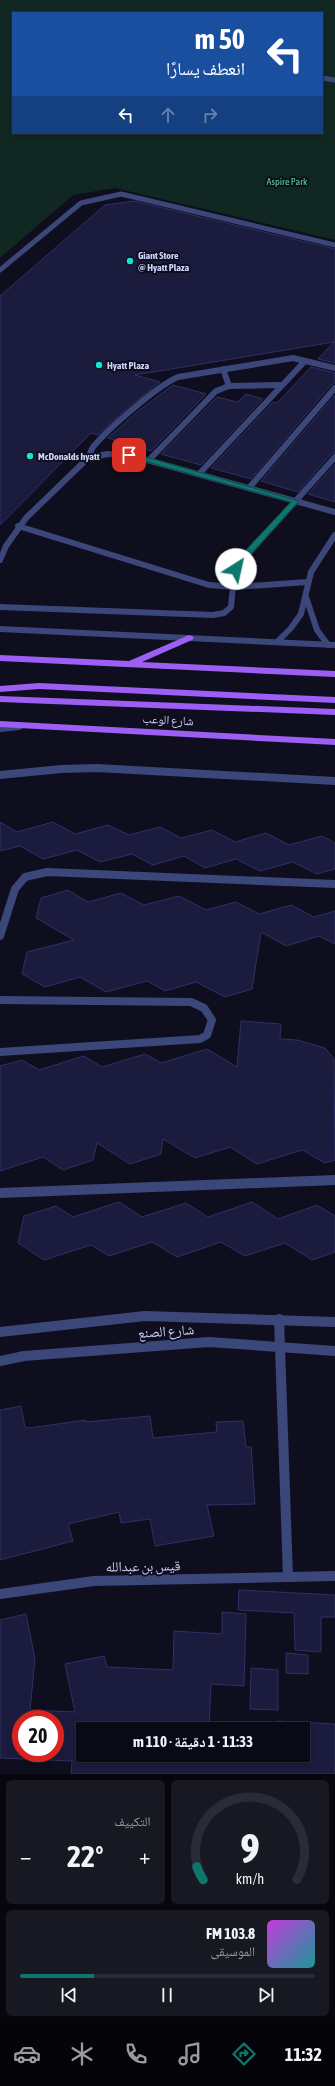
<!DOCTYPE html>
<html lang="ar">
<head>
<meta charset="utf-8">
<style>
	:root { --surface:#0a0a16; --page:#181823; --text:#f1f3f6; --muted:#999aa1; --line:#2a2b35; --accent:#0f766e }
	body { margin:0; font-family:"Asap Condensed","Noto Naskh Arabic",sans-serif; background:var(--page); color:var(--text); direction:rtl; height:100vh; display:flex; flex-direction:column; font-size:15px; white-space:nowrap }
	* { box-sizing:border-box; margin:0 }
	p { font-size:13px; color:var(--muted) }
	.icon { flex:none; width:22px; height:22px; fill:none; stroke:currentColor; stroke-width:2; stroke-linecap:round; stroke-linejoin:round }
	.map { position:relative; height:1774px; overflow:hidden; direction:ltr }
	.sheet { display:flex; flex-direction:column; gap:6px; padding:6px; background:#06060c; flex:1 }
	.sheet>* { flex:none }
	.guide { position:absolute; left:12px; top:12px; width:311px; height:122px; border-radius:0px; box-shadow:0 2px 6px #0003,0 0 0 1px var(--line); direction:rtl; background:#1a4fa0; color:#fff; overflow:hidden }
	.speed { position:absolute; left:12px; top:1710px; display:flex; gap:8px; font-size:20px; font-weight:700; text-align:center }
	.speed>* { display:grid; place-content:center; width:52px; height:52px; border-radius:50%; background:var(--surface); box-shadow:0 2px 6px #0003,0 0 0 1px var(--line); line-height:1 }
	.speed .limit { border:6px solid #d22; background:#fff; color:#111 }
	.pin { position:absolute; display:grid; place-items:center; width:34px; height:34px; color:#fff; margin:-17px; border-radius:8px; box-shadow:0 2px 6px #0006 }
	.me { position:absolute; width:44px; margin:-22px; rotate:35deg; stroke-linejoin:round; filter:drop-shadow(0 0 3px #0008) }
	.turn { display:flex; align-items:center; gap:14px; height:84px; padding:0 12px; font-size:18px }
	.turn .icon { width:52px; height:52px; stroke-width:2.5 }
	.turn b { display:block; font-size:28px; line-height:34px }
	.lanes { display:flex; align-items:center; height:38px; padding:0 12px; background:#0003; justify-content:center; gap:20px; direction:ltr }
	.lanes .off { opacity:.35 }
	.big { font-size:30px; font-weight:700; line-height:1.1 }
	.sheet .card { flex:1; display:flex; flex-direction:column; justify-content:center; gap:6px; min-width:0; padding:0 14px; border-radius:6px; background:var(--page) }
	.sheet .dial { align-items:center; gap:0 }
	.dial svg { height:104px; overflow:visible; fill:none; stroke:var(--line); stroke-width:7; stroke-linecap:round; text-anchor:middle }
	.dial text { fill:var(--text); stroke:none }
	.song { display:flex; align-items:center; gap:12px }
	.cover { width:48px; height:48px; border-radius:6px; background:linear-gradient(135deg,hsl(290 70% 55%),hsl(180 70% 35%)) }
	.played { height:4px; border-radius:2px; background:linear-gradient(90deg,var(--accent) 25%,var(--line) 25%) }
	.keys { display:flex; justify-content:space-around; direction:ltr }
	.heat { display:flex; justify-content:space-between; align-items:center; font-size:22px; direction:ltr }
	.sheet .tiles { flex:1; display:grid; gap:6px; grid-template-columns:1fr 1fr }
	.card:last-child { grid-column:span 2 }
	.trip { position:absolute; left:76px; top:1722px; width:234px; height:40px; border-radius:0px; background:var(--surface); box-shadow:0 2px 6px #0003,0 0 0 1px var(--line); font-weight:700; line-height:40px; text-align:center; direction:rtl }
	.menu { display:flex; height:64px; justify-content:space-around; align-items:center; background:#040409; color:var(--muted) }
	.menu .icon { width:28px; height:28px }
	.menu .current { color:var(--accent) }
	.menu b { font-size:18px; color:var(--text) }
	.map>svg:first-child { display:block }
	.green { fill:#112722; fill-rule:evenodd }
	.building { fill:#1b1b3d; stroke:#2f3067; fill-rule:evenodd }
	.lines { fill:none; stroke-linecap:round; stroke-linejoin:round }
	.service-far1 { stroke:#3c4779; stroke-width:5 }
	.service { stroke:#3c4779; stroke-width:6 }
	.minor-far2 { stroke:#3c4779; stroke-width:6 }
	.minor-far1 { stroke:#3c4779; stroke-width:8 }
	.minor { stroke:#3c4779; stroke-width:10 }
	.tertiary { stroke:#3c4779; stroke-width:10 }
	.primary { fill:#9c5ef3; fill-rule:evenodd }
	.route { fill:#0f766e; stroke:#0a4d48 }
	.poi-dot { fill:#12e4cd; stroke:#0e0e1e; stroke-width:1.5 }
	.labels { text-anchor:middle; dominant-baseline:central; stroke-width:4; stroke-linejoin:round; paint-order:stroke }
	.far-park-label { font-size:10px; fill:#61d59f; stroke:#0e0e1e }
	.far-poi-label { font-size:10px; font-weight:bold; fill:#ced3fb; stroke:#0e0e1e; text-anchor:start }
	.street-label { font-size:12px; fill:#ced3fb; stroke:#0e0e1e }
	.near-street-label { font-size:14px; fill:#ced3fb; stroke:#0e0e1e }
</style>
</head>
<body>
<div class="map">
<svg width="335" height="1774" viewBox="0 0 335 1774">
	<rect width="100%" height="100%" fill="#0e0e1e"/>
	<path class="green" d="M0,0H335V240L115,188L73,195L0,258ZM13,13H322V133H13Z"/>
	<path class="building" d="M134,201L335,249V363L318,359L334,342L135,375L160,382L131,405L98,435L91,433L0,525V296L105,205Z
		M311,367L335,373V383L331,385L251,479L211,468L273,402L277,403Z
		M173,385L206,394L151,451L108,438L137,412Z
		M246,394L263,399L201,465L161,454L217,397L238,402Z
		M335,395V452L331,454L298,492L261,481Z
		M335,464V502L308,494Z
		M0,822L17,832L53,822L75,834L108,825L129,835L160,827L181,838L212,830L235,842L266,833L289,845L322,836L335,843V869L317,874L293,862L260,871L236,859L205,868L184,856L153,865L132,854L100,862L77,850L43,859L20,846L0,851Z
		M68,890L88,902L121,893L144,905L179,896L206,910L236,902L259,914L291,905L314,917L335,911V944L319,936L286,946L261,932L252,989L225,997L196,982L165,991L147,981L106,992L80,977L45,987L22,974L27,952L74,940L36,918L41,898Z
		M241,1021L281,1024L280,1039L297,1040L325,1048L334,1059L335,1160L325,1163L302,1150L257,1164L230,1147L195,1158L163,1139L161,1154L130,1164L97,1143L93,1160L63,1170L43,1157L0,1171V1066L22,1060L39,1070L84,1056L102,1067L145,1054L161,1063L207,1049L237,1067Z
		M119,1202L142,1217L186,1203L208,1217L252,1202L278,1219L317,1205L335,1216V1252L312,1260L285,1243L245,1256L221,1242L177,1257L152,1242L109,1256L91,1245L44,1260L18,1243L24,1216L56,1206L73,1217Z
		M21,1406L25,1427L29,1428L86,1420V1422L150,1416L153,1438L217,1432L216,1422L243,1421L246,1447H251L255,1504L207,1505L214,1536L155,1546L150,1519L121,1523L119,1512L68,1524L73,1541L0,1560V1410Z
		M239,1590L335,1595V1617H321V1652L295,1650L294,1613L238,1610Z
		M222,1612L246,1614L244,1686L211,1684L209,1729H83V1755H303V1729H278V1721L335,1724V1774H71L72,1761L0,1758V1620L26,1614L35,1659L30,1710L75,1712L65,1664L104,1656L107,1667L173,1670L174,1631L222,1634ZM21,1719H55V1753H21Z
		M286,1653L308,1655V1674L286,1673Z
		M251,1668L278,1670V1710L250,1709Z"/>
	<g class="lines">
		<path class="service-far1" d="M322,78L335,80
			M0,270L81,203L121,194L335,245"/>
		<path class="service" d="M223,369L229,386
			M88,458C90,454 91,450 93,447C109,428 157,386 178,377L293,358L335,368
			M149,460L216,391L229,386L281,385
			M199,474L305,361
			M249,488L335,388
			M18,526L209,585L234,587L308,582
			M0,560L6,546L26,518L88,458L108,454L129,455L335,512
			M306,597L317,630L328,645
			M0,607L213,615L224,613L231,607L234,575L240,563L335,457
			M277,642L291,628L301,614L311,572L335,535"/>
		<path class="minor-far2" d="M0,629L335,645"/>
		<path class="minor-far1" d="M0,728L19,726
			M0,775L61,769L97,768L335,781
			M0,936L15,889L25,877L47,872L335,884
			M0,1000L191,1002L204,1008L212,1020L207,1035L200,1039L0,1052"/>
		<path class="minor" d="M0,1193L335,1180
			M279,1319L288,1577
			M0,1594L94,1581L335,1576"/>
		<path class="tertiary" d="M0,1332L145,1316L335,1322
			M0,1361L24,1356L209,1342L335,1351"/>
		<path class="primary" d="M189,635L192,636L194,638L192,640L142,662L335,671V677L0,661V655L129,661Z
			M39,683L335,697V703L39,689L0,692V686Z
			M0,696L335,709V715L0,702Z
			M0,721L335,739V745L0,727Z"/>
	</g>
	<path class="route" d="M126,453H132L299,501L249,556L239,571H234L232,569L244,552L291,502L126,456Z"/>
	<g class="poi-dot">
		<circle cx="130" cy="261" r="4"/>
		<circle cx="99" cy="365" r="4"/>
		<circle cx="30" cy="456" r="4"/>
	</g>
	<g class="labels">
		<g class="far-park-label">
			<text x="287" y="181">Aspire Park</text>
		</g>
		<g class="far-poi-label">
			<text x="138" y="255">Giant Store<tspan x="138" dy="12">@ Hyatt Plaza</tspan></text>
			<text x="107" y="365">Hyatt Plaza</text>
			<text x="38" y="456">McDonalds hyatt</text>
		</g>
		<g class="street-label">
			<text transform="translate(168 720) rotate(3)">شارع الوعب</text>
		</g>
		<g class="near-street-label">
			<text transform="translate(166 1331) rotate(-4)">شارع الصنع</text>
			<text transform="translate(143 1566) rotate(-1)">قيس بن عبدالله</text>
		</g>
	</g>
</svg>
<div class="speed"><div class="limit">20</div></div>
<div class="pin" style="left:129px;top:455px;background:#d93025"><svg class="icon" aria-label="arrive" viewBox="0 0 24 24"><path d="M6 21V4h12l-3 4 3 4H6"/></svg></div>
<svg class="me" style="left:236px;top:569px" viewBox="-20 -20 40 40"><circle r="19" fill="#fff"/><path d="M0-13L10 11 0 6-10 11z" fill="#0f766e"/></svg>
<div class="trip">11:33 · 1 دقيقة · 110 m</div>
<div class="guide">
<div class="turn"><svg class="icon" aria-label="left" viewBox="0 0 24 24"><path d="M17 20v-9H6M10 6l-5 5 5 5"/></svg><div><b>50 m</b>انعطف يسارًا</div></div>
<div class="lanes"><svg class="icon" aria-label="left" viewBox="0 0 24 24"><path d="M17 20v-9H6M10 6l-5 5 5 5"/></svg><svg class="icon off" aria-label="ahead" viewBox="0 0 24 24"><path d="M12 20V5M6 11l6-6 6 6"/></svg><svg class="icon off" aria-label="right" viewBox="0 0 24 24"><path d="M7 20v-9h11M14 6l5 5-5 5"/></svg></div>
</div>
</div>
<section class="sheet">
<div class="tiles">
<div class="card dial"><svg viewBox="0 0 100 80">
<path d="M14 69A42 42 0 1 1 86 69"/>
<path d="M14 69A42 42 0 0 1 9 59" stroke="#0f766e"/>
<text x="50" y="56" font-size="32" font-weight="700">9</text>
<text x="50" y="72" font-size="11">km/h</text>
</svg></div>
<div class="card"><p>التكييف</p>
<div class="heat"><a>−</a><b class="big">22°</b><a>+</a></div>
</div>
<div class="card">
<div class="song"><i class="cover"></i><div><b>103.8 FM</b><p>الموسيقى</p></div></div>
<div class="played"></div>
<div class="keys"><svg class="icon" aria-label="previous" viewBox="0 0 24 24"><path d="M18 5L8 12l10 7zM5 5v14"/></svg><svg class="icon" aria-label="pause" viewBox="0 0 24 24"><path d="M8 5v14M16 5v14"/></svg><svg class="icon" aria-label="next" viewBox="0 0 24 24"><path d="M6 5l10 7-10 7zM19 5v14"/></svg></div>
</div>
</div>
</section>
<nav class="menu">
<b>11:32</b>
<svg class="icon current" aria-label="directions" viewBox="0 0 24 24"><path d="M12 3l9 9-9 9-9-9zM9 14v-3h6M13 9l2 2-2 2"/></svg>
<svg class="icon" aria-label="music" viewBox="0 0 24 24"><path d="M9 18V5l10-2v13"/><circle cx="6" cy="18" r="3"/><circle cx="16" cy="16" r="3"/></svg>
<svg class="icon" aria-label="phone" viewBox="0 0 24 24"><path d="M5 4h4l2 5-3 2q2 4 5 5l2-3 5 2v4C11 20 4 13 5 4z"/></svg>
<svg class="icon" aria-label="climate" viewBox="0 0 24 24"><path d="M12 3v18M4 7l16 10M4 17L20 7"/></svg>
<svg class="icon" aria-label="car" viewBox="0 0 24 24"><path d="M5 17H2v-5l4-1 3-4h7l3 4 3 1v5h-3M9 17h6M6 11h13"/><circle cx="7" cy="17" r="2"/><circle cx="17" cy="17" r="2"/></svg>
</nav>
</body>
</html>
